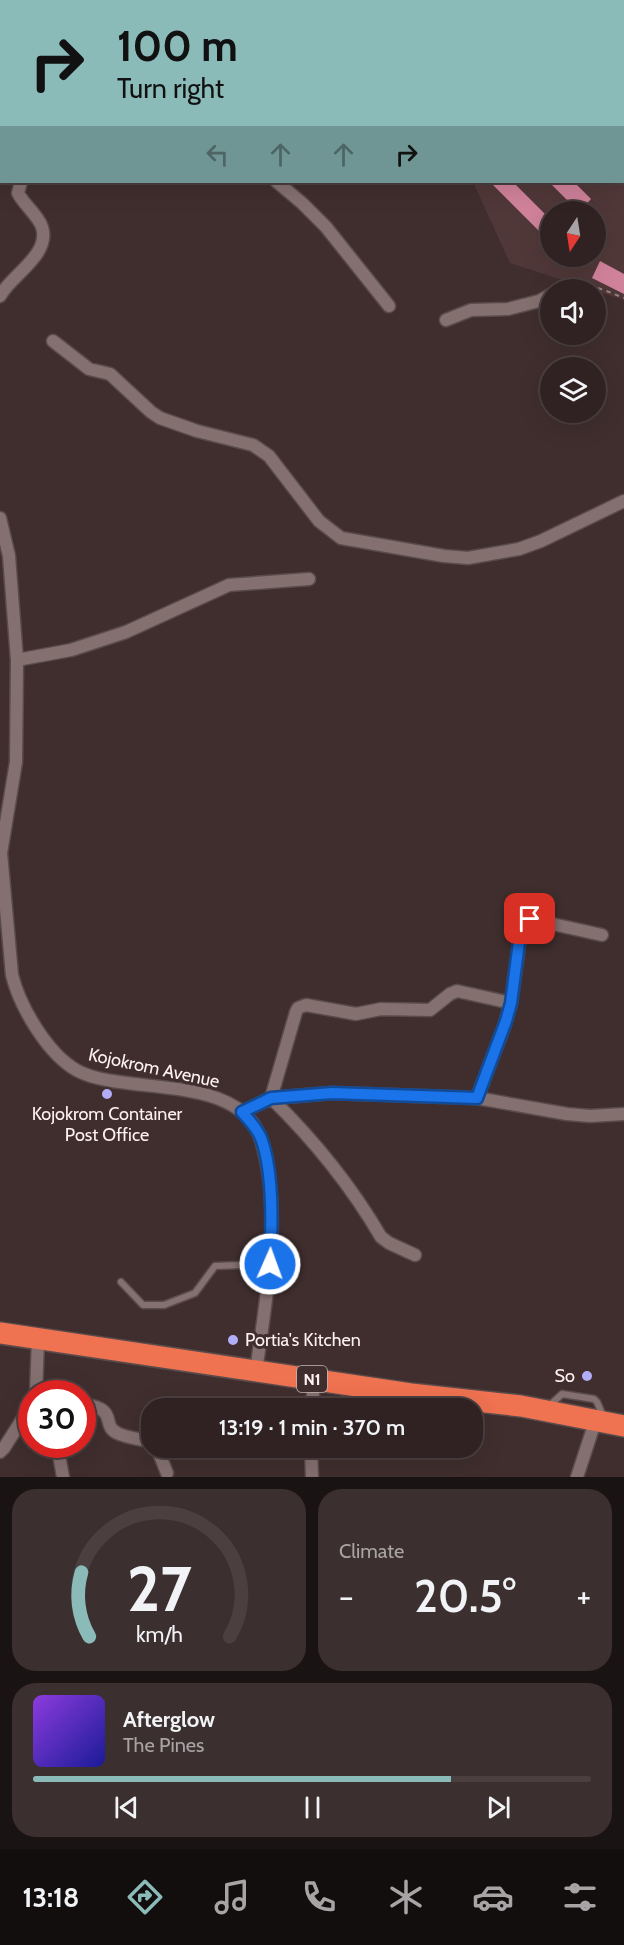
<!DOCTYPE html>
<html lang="en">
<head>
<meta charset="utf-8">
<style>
	:root { --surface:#302222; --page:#3c2f2f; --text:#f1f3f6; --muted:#a8a4a5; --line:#4b3f40; --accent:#8bbbb9 }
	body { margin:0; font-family:Cabin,sans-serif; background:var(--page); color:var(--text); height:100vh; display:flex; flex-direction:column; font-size:22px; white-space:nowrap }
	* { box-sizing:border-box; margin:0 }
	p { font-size:20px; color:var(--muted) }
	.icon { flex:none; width:33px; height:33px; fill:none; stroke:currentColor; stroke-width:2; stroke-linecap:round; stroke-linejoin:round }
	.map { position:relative; height:1477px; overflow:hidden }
	.details { display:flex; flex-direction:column; gap:12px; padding:12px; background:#1a1313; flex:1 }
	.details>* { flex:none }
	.hud { position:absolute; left:0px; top:0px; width:624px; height:183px; box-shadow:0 6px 24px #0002,0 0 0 2px var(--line); background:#8bbbb9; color:#111; overflow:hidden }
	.needle { width:39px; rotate:192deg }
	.fabs { position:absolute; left:540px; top:201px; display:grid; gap:12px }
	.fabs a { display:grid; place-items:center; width:66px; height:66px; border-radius:50%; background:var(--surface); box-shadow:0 6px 24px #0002,0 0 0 2px var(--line); font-size:30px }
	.speed { position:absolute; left:18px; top:1380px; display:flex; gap:12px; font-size:30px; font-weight:700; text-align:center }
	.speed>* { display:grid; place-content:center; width:78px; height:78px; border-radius:50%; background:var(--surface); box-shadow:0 6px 24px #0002,0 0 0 2px var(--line); line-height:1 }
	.speed .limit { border:9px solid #d22; background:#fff; color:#111 }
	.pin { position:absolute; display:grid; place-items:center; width:51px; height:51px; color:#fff; margin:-26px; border-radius:12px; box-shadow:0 3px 9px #0006 }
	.me { position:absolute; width:66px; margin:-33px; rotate:2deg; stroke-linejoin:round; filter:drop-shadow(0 0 4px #0008) }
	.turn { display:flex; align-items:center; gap:21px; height:126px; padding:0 18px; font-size:27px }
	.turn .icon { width:78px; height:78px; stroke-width:2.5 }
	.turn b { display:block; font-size:42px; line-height:51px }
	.lanes { display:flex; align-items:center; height:57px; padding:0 18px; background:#0003; justify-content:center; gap:30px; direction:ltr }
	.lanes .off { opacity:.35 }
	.big { font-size:45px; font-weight:600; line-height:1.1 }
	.details .card { flex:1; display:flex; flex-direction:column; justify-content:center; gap:9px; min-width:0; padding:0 21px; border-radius:24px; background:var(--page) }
	.details .dial { align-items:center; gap:0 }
	.dial svg { height:156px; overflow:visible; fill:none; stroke:var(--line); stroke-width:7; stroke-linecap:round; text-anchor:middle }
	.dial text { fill:var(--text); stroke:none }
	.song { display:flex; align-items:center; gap:18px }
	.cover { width:72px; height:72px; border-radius:9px; background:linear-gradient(135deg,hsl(270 70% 55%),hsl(240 70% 35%)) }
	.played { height:6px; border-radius:3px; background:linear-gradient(90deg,var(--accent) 75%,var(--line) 75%) }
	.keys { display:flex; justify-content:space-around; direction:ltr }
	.heat { display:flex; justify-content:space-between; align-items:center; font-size:33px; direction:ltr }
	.details .tiles { flex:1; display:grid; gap:12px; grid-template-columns:1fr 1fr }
	.card:last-child { grid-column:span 2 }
	.trip { position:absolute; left:141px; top:1398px; width:342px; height:60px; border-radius:24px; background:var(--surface); box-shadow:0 6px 24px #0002,0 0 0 2px var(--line); font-weight:600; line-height:60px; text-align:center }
	.tabs { display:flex; height:96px; justify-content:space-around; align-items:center; background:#130e0e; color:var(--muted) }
	.tabs .icon { width:42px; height:42px }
	.tabs .current { color:var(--accent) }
	.tabs b { font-size:27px; color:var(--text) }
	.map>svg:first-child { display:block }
	.built { fill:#513838; fill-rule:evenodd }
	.building { fill:#d0829b }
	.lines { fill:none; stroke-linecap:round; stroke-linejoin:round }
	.lane-casing { stroke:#5a4b4b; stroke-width:9 }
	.street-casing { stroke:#5a4b4b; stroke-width:15 }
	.highway-casing { stroke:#5a4b4b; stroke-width:24 }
	.path { stroke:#928382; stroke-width:2; stroke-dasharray:4.5 4.5; stroke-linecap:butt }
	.lane { stroke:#857070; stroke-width:6 }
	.street { stroke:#857070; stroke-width:12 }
	.highway { stroke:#ef7251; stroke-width:21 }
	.rail-casing { stroke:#a29392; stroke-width:5 }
	.rail { stroke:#402e2e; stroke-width:3; stroke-dasharray:9; stroke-linecap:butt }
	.route-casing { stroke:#114b97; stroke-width:15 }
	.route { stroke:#1a73e8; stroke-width:10 }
	.poi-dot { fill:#b2adf9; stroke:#402e2e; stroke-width:2 }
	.labels { text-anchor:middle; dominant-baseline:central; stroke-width:6; stroke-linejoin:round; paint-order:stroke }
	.shield { fill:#402e2e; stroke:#c5b7b6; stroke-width:1.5 }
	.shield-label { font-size:16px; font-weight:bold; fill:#fef2f1 }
	.street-label { font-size:18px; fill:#fef2f1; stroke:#402e2e }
	.poi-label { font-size:18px; fill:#fef2f1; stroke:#402e2e }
</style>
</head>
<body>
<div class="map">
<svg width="624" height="1477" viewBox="0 0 624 1477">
	<rect width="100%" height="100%" fill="#402e2e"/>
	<path class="built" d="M571,0H624V300L510,263L473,182H622V2L570,1ZM550,212H596V256H550Z"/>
	<path class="building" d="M490,182H513L550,219V242Z
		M549,182H574L591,199L579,212Z
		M600,261L624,274V294L592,278Z"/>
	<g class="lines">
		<g class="lane-casing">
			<path id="lane" d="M121,1282L143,1305H164L195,1293L215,1266L270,1264
				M548,1407L562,1394L594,1399L597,1402L604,1418"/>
		</g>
		<g class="street-casing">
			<path id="street" d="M198,2L199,0
				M277,182L302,203L326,227L389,306
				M0,296C11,275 51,255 42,227C38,215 24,205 18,193L21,182
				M446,320L471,310L508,309L539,301L550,295
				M53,341L89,369L110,374L151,412L160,418L197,431L253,445L269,456L319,521L341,538L444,556L468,558L519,549L541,541L624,501
				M0,518L9,556L17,660L16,762L1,853L12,975C20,1007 48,1055 78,1071C126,1096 240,1072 261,1140C283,1210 266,1300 256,1371
				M17,660L71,650L126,632L229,585L309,579
				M477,1098L504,1027L511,1003L522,923L530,919L602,935
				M242,1112L271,1098L332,1093L477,1098L567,1114L590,1116L624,1114
				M415,1255L389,1243L381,1237C350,1184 315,1141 271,1098L296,1012L298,1008L306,1005L356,1014L381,1009L430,1010L450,994L457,991L511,1003
				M36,1394L38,1340
				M82,1404C120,1409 100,1424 117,1433C127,1438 141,1439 152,1442
				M312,1408L314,1379
				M57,1444L63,1477
				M157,1448L167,1473
				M311,1448L312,1477
				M0,1452L4,1448L32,1404
				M577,1477L596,1419"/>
		</g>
		<g class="highway-casing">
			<path id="highway" d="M0,1333L411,1394L521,1406L624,1426"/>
		</g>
		<path class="path" d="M563,290C584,279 603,290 624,298"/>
		<use href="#lane" class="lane"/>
		<use href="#street" class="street"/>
		<use href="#highway" class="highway"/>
		<g class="rail-casing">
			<path id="rail" d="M31,2L32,0
				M0,48L2,45"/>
		</g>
		<use href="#rail" class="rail"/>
	</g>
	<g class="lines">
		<g class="route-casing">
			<path id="route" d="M270,1264C272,1228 274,1172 261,1138C257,1128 249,1120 242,1112L271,1098L332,1093L477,1098L506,1021L511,1003L521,927L525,920L530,919"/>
		</g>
		<use href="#route" class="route"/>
	</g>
	<g class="poi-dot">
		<circle cx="107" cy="1094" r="6"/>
		<circle cx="233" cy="1340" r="6"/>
		<circle cx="587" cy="1376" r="6"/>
	</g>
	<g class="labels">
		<rect class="shield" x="297" y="1366" width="30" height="26" rx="4.5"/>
		<g class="shield-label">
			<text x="312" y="1379">N1</text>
		</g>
		<g class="street-label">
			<text transform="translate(154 1068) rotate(12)">Kojokrom Avenue</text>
		</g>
		<g class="poi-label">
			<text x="107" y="1114">Kojokrom Container<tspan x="107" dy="21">Post Office</tspan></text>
			<text x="245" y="1340" text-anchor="start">Portia's Kitchen</text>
			<text x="575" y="1376" text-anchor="end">So</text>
		</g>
	</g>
</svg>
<div class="fabs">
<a><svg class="needle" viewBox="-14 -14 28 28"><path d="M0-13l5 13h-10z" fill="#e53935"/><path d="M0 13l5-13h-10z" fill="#a8a4a5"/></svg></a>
<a><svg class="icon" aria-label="sound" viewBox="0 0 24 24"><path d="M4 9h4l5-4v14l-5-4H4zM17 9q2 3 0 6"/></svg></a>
<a><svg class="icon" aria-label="layers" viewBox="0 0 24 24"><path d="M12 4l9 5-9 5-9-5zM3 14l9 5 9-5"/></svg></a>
</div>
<div class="speed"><div class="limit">30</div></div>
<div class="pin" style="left:530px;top:919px;background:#d93025"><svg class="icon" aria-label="arrive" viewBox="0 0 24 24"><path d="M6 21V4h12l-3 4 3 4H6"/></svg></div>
<svg class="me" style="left:270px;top:1264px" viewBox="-20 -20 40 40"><circle r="17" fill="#1a73e8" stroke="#fff" stroke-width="3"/><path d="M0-11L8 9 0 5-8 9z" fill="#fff"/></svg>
<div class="trip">13:19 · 1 min · 370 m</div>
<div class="hud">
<div class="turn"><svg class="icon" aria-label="right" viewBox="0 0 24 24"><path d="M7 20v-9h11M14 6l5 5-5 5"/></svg><div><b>100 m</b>Turn right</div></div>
<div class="lanes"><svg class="icon off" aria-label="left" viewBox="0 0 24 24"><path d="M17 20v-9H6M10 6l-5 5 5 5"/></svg><svg class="icon off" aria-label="ahead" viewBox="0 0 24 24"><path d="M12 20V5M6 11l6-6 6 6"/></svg><svg class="icon off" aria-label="ahead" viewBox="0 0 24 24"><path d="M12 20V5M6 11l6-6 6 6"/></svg><svg class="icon" aria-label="right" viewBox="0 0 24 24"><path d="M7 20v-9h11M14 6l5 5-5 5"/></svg></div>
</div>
</div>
<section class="details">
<div class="tiles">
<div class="card dial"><svg viewBox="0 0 100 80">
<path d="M14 69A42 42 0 1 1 86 69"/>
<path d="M14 69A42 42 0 0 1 10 36" stroke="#8bbbb9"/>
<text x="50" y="56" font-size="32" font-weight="700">27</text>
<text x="50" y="72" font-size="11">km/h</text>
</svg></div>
<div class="card"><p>Climate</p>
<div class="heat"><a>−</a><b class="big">20.5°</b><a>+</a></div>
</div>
<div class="card">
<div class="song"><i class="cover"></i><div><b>Afterglow</b><p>The Pines</p></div></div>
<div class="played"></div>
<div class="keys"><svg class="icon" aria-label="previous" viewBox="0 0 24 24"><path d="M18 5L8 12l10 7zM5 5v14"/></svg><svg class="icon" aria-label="pause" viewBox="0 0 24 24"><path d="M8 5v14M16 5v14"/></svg><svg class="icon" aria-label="next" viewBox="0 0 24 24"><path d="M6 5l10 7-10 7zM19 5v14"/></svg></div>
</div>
</div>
</section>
<nav class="tabs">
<b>13:18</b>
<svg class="icon current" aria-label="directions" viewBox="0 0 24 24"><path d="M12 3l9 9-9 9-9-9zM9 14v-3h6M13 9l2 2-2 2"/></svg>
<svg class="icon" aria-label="music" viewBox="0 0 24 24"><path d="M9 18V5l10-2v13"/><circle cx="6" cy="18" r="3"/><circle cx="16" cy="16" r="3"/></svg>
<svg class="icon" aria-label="phone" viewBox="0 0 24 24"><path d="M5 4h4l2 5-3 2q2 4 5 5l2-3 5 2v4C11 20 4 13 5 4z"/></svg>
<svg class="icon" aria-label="climate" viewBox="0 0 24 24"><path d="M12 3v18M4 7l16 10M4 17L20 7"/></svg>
<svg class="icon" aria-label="car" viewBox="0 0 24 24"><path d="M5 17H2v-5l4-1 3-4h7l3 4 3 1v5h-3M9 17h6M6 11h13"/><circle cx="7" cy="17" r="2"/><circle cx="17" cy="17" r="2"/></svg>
<svg class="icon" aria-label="filters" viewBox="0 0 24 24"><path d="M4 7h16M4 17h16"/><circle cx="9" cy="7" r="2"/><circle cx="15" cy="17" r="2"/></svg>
</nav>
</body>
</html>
